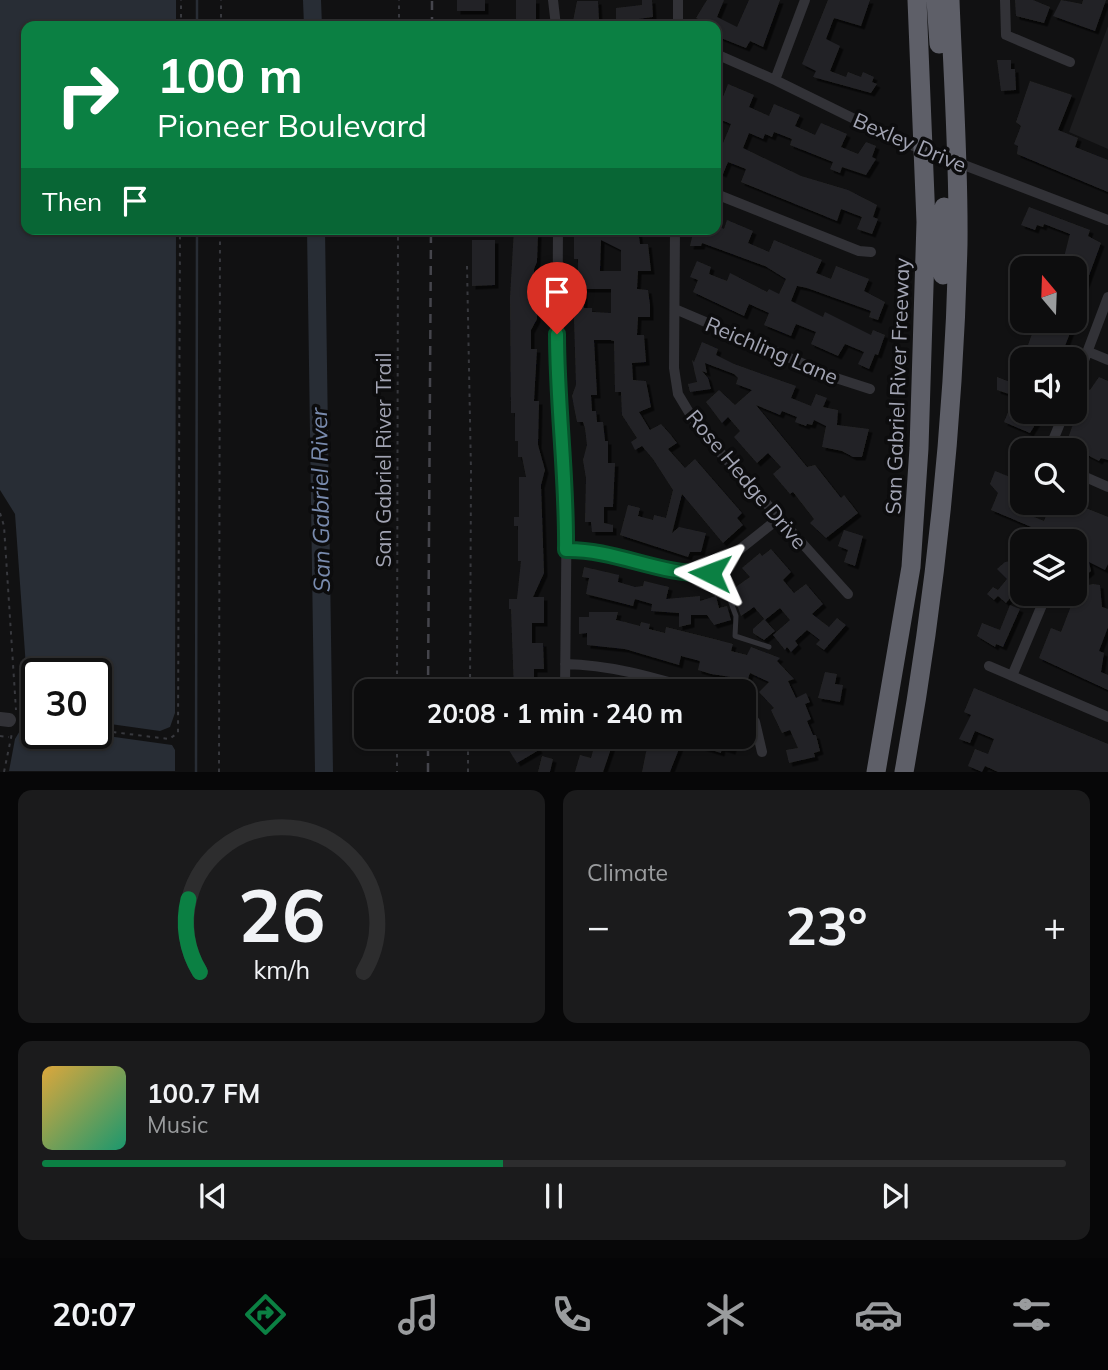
<!DOCTYPE html>
<html lang="en">
<head>
<meta charset="utf-8">
<style>
	:root { --surface:#0d0d0e; --page:#1b1b1c; --text:#f1f3f6; --muted:#9a9c9e; --line:#2d2d2e; --accent:#0b8043 }
	body { margin:0; font-family:Mulish,sans-serif; background:var(--page); color:var(--text); height:100vh; display:flex; flex-direction:column; font-size:26px; white-space:nowrap }
	* { box-sizing:border-box; margin:0 }
	p { font-size:23px; color:var(--muted) }
	.icon { flex:none; width:38px; height:38px; fill:none; stroke:currentColor; stroke-width:2; stroke-linecap:round; stroke-linejoin:round }
	.map { position:relative; height:772px; overflow:hidden }
	.drawer { display:flex; flex-direction:column; gap:18px; padding:18px; background:#070708; flex:1 }
	.drawer>* { flex:none }
	.hud { position:absolute; left:21px; top:21px; width:700px; height:214px; border-radius:14px; box-shadow:0 2px 5px #0004,0 0 0 2px var(--line); background:#0b8043; color:#fff; overflow:hidden }
	.needle { width:46px; rotate:341deg }
	.buttons { position:absolute; left:1010px; top:256px; display:grid; gap:14px }
	.buttons a { display:grid; place-items:center; width:77px; height:77px; border-radius:14px; background:var(--surface); box-shadow:0 2px 5px #0004,0 0 0 2px var(--line); font-size:35px }
	.speed { position:absolute; left:21px; top:658px; display:flex; gap:14px; font-size:35px; font-weight:700; text-align:center }
	.speed>* { display:grid; place-content:center; width:91px; height:91px; border-radius:50%; background:var(--surface); box-shadow:0 2px 5px #0004,0 0 0 2px var(--line); line-height:1 }
	.speed .limit { border:4px solid #111; border-radius:10px; background:#fff; color:#111 }
	.pin { position:absolute; display:grid; place-items:center; width:60px; height:60px; color:#fff; margin:-72px -30px; border-radius:50% 50% 50% 0; rotate:-45deg; box-shadow:0 0 7px #0007 }
	.pin .icon { rotate:45deg }
	.me { position:absolute; width:77px; margin:-38px; rotate:273deg; stroke-linejoin:round; filter:drop-shadow(0 0 5px #0008) }
	.turn { display:flex; align-items:center; gap:24px; height:147px; padding:0 21px; font-size:32px }
	.turn .icon { width:91px; height:91px; stroke-width:2.5 }
	.turn b { display:block; font-size:49px; line-height:60px }
	.then { display:flex; align-items:center; height:66px; padding:0 21px; background:#0003; gap:14px; font-size:26px }
	.big { font-size:52px; font-weight:700; line-height:1.1 }
	.drawer .widget { flex:1; display:flex; flex-direction:column; justify-content:center; gap:10px; min-width:0; padding:0 24px; border-radius:14px; background:var(--page) }
	.drawer .dial { align-items:center; gap:0 }
	.dial svg { height:182px; overflow:visible; fill:none; stroke:var(--line); stroke-width:7; stroke-linecap:round; text-anchor:middle }
	.dial text { fill:var(--text); stroke:none }
	.song { display:flex; align-items:center; gap:21px }
	.cover { width:84px; height:84px; border-radius:10px; background:linear-gradient(135deg,hsl(40 70% 55%),hsl(160 70% 35%)) }
	.played { height:7px; border-radius:4px; background:linear-gradient(90deg,var(--accent) 45%,var(--line) 45%) }
	.keys { display:flex; justify-content:space-around; direction:ltr }
	.heat { display:flex; justify-content:space-between; align-items:center; font-size:38px; direction:ltr }
	.drawer .tiles { flex:1; display:grid; gap:18px; grid-template-columns:1fr 1fr }
	.widget:last-child { grid-column:span 2 }
	.trip { position:absolute; left:354px; top:679px; width:402px; height:70px; border-radius:14px; background:var(--surface); box-shadow:0 2px 5px #0004,0 0 0 2px var(--line); font-weight:700; line-height:70px; text-align:center }
	.tab-bar { display:flex; height:112px; justify-content:space-around; align-items:center; background:#050506; color:var(--muted) }
	.tab-bar .icon { width:49px; height:49px }
	.tab-bar .selected { color:var(--accent) }
	.tab-bar b { font-size:32px; color:var(--text) }
	.map>svg:first-child { display:block }
	.built { fill:#1d1d1f }
	.water { fill:#282d35 }
	.lines { fill:none; stroke-linecap:round; stroke-linejoin:round }
	.stream { stroke:#282d35; stroke-width:2.5 }
	.river { stroke:#282d35; stroke-width:18 }
	.building { fill:#242426; fill-rule:evenodd; filter:url(#shadow) }
	.path { stroke:#38393e; stroke-width:2; stroke-dasharray:3.5 5; stroke-linecap:butt }
	.service { stroke:#323237; stroke-width:5 }
	.minor { stroke:#323237; stroke-width:10 }
	.tertiary { stroke:#323237; stroke-width:14 }
	.motorway { stroke:#5e5f68; stroke-width:19 }
	.rail { stroke:#45454c; stroke-width:2.5; stroke-dasharray:9 7; stroke-linecap:butt }
	.route-casing { stroke:#07532c; stroke-width:18 }
	.route { stroke:#0b8043; stroke-width:12 }
	.labels { text-anchor:middle; dominant-baseline:central; stroke-width:7; stroke-linejoin:round; paint-order:stroke }
	.street-label { font-size:21px; fill:#a2a4b3; stroke:#0c0c0d }
	.water-label { font-size:23px; font-style:italic; fill:#798bae; stroke:#0c0c0d }
</style>
</head>
<body>
<div class="map">
<svg width="1108" height="772" viewBox="0 0 1108 772">
	<defs>
		<filter id="shadow"><feDropShadow dx="3.5" dy="3.5" stdDeviation="0" flood-color="#0009"/></filter>
	</defs>
	<rect width="100%" height="100%" fill="#111112"/>
	<path class="built" d="M1108,26V149L1069,132Z"/>
	<path class="water" d="M0,0H176V26H26V229H176L175,713L170,727L160,731L96,722V674H37V706L27,681L15,514L0,490Z
		M30,726L37,727V733H86L172,745L175,750V771H9L15,739L21,729Z"/>
	<g class="lines">
		<path class="stream" d="M197,26V0
			M196,772L197,229"/>
		<path class="river" d="M312,0L313,26
			M316,229L324,772"/>
	</g>
	<path class="building" d="M457,0H485V11H457Z
		M516,0H536V26H516Z
		M642,0H652L653,17L638,19V25H616V8L642,5Z
		M707,0H724L717,17L737,27L749,0H780L763,47L750,41L746,48L716,36V26L696,18Z
		M828,0H870L861,26L834,18L826,39L840,46L830,71L846,77L848,72L861,77L863,72L874,77L872,82L877,84L871,93L813,77L816,71L802,64Z
		M1015,0H1033L1050,7L1044,23L1016,16Z
		M1061,0L1082,4L1083,0H1106L1095,31L1053,16Z
		M577,1H598L599,21H573Z
		M997,60H1011V69H1015L1016,90L1001,91Z
		M1030,81L1072,95L1058,130L1078,138L1075,147L1108,160V192L1017,154L1018,146L1014,144L1021,126L1016,122Z
		M728,84L754,95L749,107L769,116L774,104L800,115L795,126L815,135L821,123L847,134L841,147L858,154L866,142L876,146L872,157L876,159L866,175L842,167L840,173L830,169L833,162L790,145L792,139L774,132L772,137L765,134L763,139L749,133L743,148L801,176L848,190L877,205L873,217L878,219L872,234L857,229L862,217L841,209L837,221L741,182L746,169L728,162L723,174L716,171V160L731,124L719,119L721,114L716,112V94L723,97Z
		M1029,207L1090,230L1088,236L1101,243L1076,311L1074,286L1079,272L1062,265L1070,234L1044,224L1043,227L1037,225L1035,230L1021,225Z
		M727,220L753,231L748,243L769,252L774,240L822,260L816,273L831,279L836,266L869,279L864,291L885,302L878,320L869,317L871,311L807,288L797,286L791,301L823,317L825,312L871,335L873,330L885,335L878,355L875,354L869,369L858,364L864,352L845,344L838,356L811,344L816,332L796,324L791,336L764,325L769,313L749,304L744,316L693,292L698,280L690,277L697,261L711,267L709,274L727,281L730,273L767,292L769,289L779,294L786,279L765,266L702,243L701,246H690L694,229H716V225L724,229Z
		M514,229H531V234H538L537,262L534,269V287H538L537,319L531,330V349H537L534,401H539L538,445L545,470L541,485L544,573L533,597H544V623H532V643H543L544,669H534V691H514L511,609H509V599H517L521,561H518V526H514V517H519V477H526L522,457H518V441H515V413H511L510,298Z
		M574,229H638L640,244H648L651,271H638L637,289L648,290L650,305V317H638L637,335H644L646,362L632,363L633,380L646,381L651,407L639,412L650,430L661,424L670,434L677,443L668,449L685,468L695,459L742,513L737,518L743,525L723,543L682,494L672,533L679,527L706,533L701,552H690L688,557L620,535L628,505L640,508L638,516L653,520L654,515L666,518L673,490L653,459L642,446L635,450L631,442L637,438L622,415L621,392H615L614,341L610,340H594L597,395H591L592,411H596L597,422H603L605,441H608V463H615L613,507H604V523L613,525V532H592L591,522H585L586,478L583,460L587,445L585,428L583,422H577L572,396L576,385L573,284L578,277V259H574ZM601,240L621,250V271H600ZM584,289H611V313L592,312V308H584Z
		M472,240H495V285L472,286Z
		M1037,320H1075L1060,359H1023Z
		M702,342L718,349L716,355L734,364L796,386L791,398L811,406L816,394L827,398L823,407L838,410L837,425L869,429L862,457H853L842,451L822,447L826,426L814,420L812,425L807,424L806,426L795,422L797,417L782,411L780,415L756,405L807,467L815,465L841,498L844,495L858,513L826,538L810,523L814,519L793,492L790,494L773,474L781,467L768,453L757,463L734,437L740,431L728,417L722,423L706,402L719,390L735,405L752,390L736,384L738,378L734,374L705,363L707,373L702,371L708,378L711,389L690,392L688,384L697,382L692,360L694,362Z
		M1013,374L1022,377V411H1048L1044,422L1038,420L1030,433L1004,422L1015,396L997,390V377L1010,382Z
		M1099,377L1108,381V460L1101,458L1099,461L1066,444L1086,388L1090,390Z
		M995,471L1022,482V502H1029L1024,513L1044,521L1051,502H1071L1108,517V564L1105,570L1089,562L1091,571L1085,576L1074,564V558L1087,541H1065L991,510L998,493L990,484Z
		M844,530L863,536L855,566L844,562L848,550L838,546Z
		M771,549L791,572L783,580L794,593L806,584L823,604L812,614L829,627L837,618L846,625L824,650L816,644L820,640L807,630L795,641L798,645L791,652L787,647L785,650L773,635L790,620L780,608L765,620L754,607L741,616L736,602L740,599L733,589L750,577L742,568L760,553L762,556Z
		M1022,559V584L1006,603L998,596L994,600L987,594L993,587L998,590L1007,579L997,569L1005,562Z
		M584,567L619,575L618,582L635,587L643,586L644,581L669,587L666,599L700,596V601L716,596L719,608L727,606L731,620L714,625L707,615H691V624L679,627V613L651,611L652,604L635,599L633,606L586,594L589,578L582,577Z
		M1093,584L1100,585L1102,607L1108,609V627L1099,651L1104,653L1101,672L1108,675V690L1039,658L1051,628L1061,632L1071,606L1069,593H1074V588Z
		M1010,605L1020,609L1003,647L996,644L995,647L977,636L982,623L1000,630Z
		M589,612H618L616,620L625,622L640,626L641,622L650,624L649,629L665,633L666,627L718,640L733,644L731,651L747,655L751,647L780,658L777,661L794,679L788,681L796,698L806,693L810,702L805,704L811,719L807,721L813,735H816L820,751L814,753L815,757L789,763L786,750L798,748L790,730L782,733L771,710L774,708L759,692L769,682L750,673L746,684L731,677L711,674L698,670L700,661L681,656L679,665L625,649L587,645V633L579,634V617H589Z
		M764,619L775,631L764,640L753,633V629Z
		M825,672L837,674L835,684L843,685L840,702L818,698Z
		M974,688L1108,744V772H998L985,766L982,772L968,766L975,749L988,754L994,739L975,731L970,743L959,739L971,715L964,712Z
		M524,737H545L535,743L539,750L517,763L507,747Z
		M597,737H615L603,772H575L580,755L591,758Z
		M675,737H736L732,751L722,748L721,753L682,741L670,772H642L648,743L671,751Z
		M542,756L553,759L550,772H538Z"/>
	<g class="lines">
		<path class="path" d="M181,26V0
			M221,26V0
			M399,26V0
			M467,266L471,471L470,691
			M0,513L4,526L16,710
			M397,691L398,229
			M20,720L37,722
			M96,730L169,739L178,733L180,229
			M0,736L9,737
			M397,737V772
			M4,772L12,733
			M219,772L220,229
			M468,772V737"/>
		<path class="service" d="M718,568L736,616L735,636L769,647"/>
		<path class="minor" d="M553,0L556,26
			M678,0V26
			M1005,0L1006,35L1070,62
			M716,54L775,80L893,138L1108,220
			M775,80L805,0
			M716,194L859,251L871,252
			M558,229L557,386L567,483L565,691
			M675,229L674,368L678,394L699,429L848,594
			M675,309L839,379L870,389
			M1089,352L1108,360
			M1074,387L1108,297
			M1015,449L1022,452
			M1049,450L1065,411
			M1074,472L1108,487
			M566,550H590L686,574L710,573L778,519
			M565,664C613,665 655,678 700,691
			M989,666L1108,717
			M1012,676L1042,605
			M744,707L755,722L762,752
			M565,738V737"/>
		<path class="tertiary" d="M0,719L9,720"/>
		<path class="motorway" d="M936,0L939,44
			M943,275L944,207
			M876,772L911,567L919,448L926,222L917,0
			M904,772C935,600 954,418 958,244C959,163 953,81 950,0"/>
		<path class="rail" d="M432,26V0
			M428,691L431,229
			M428,772V737"/>
	</g>
	<g class="lines">
		<g class="route-casing">
			<path id="route" d="M557,334C557,406 567,478 566,550C616,549 660,576 710,573"/>
		</g>
		<use href="#route" class="route"/>
	</g>
	<g class="labels">
		<g class="street-label">
			<text transform="translate(910 142) rotate(23)">Bexley Drive</text>
			<text transform="translate(772 350) rotate(23)">Reichling Lane</text>
			<text transform="translate(897 386) rotate(-88)">San Gabriel River Freeway</text>
			<text transform="translate(383 460) rotate(-90)">San Gabriel River Trail</text>
			<text transform="translate(747 479) rotate(50)">Rose Hedge Drive</text>
		</g>
		<g class="water-label">
			<text transform="translate(320 500) rotate(-91)">San Gabriel River</text>
		</g>
	</g>
</svg>
<div class="buttons">
<a><svg class="needle" viewBox="-14 -14 28 28"><path d="M0-13l5 13h-10z" fill="#e53935"/><path d="M0 13l5-13h-10z" fill="#9a9c9e"/></svg></a>
<a><svg class="icon" aria-label="sound" viewBox="0 0 24 24"><path d="M4 9h4l5-4v14l-5-4H4zM17 9q2 3 0 6"/></svg></a>
<a><svg class="icon" aria-label="search" viewBox="0 0 24 24"><circle cx="10" cy="10" r="6"/><path d="M15 15l6 6"/></svg></a>
<a><svg class="icon" aria-label="layers" viewBox="0 0 24 24"><path d="M12 4l9 5-9 5-9-5zM3 14l9 5 9-5"/></svg></a>
</div>
<div class="speed"><div class="limit">30</div></div>
<div class="pin" style="left:557px;top:334px;background:#d93025"><svg class="icon" aria-label="arrive" viewBox="0 0 24 24"><path d="M6 21V4h12l-3 4 3 4H6"/></svg></div>
<svg class="me" style="left:710px;top:573px" viewBox="-20 -20 40 40"><path d="M0-17L14 15 0 8-14 15z" fill="#0b8043" stroke="#fff" stroke-width="4"/></svg>
<div class="trip">20:08 · 1 min · 240 m</div>
<div class="hud">
<div class="turn"><svg class="icon" aria-label="right" viewBox="0 0 24 24"><path d="M7 20v-9h11M14 6l5 5-5 5"/></svg><div><b>100 m</b>Pioneer Boulevard</div></div>
<div class="then">Then<svg class="icon" aria-label="arrive" viewBox="0 0 24 24"><path d="M6 21V4h12l-3 4 3 4H6"/></svg></div>
</div>
</div>
<section class="drawer">
<div class="tiles">
<div class="widget dial"><svg viewBox="0 0 100 80">
<path d="M14 69A42 42 0 1 1 86 69"/>
<path d="M14 69A42 42 0 0 1 9 37" stroke="#0b8043"/>
<text x="50" y="56" font-size="32" font-weight="700">26</text>
<text x="50" y="72" font-size="11">km/h</text>
</svg></div>
<div class="widget"><p>Climate</p>
<div class="heat"><a>−</a><b class="big">23°</b><a>+</a></div>
</div>
<div class="widget">
<div class="song"><i class="cover"></i><div><b>100.7 FM</b><p>Music</p></div></div>
<div class="played"></div>
<div class="keys"><svg class="icon" aria-label="previous" viewBox="0 0 24 24"><path d="M18 5L8 12l10 7zM5 5v14"/></svg><svg class="icon" aria-label="pause" viewBox="0 0 24 24"><path d="M8 5v14M16 5v14"/></svg><svg class="icon" aria-label="next" viewBox="0 0 24 24"><path d="M6 5l10 7-10 7zM19 5v14"/></svg></div>
</div>
</div>
</section>
<nav class="tab-bar">
<b>20:07</b>
<svg class="icon selected" aria-label="directions" viewBox="0 0 24 24"><path d="M12 3l9 9-9 9-9-9zM9 14v-3h6M13 9l2 2-2 2"/></svg>
<svg class="icon" aria-label="music" viewBox="0 0 24 24"><path d="M9 18V5l10-2v13"/><circle cx="6" cy="18" r="3"/><circle cx="16" cy="16" r="3"/></svg>
<svg class="icon" aria-label="phone" viewBox="0 0 24 24"><path d="M5 4h4l2 5-3 2q2 4 5 5l2-3 5 2v4C11 20 4 13 5 4z"/></svg>
<svg class="icon" aria-label="climate" viewBox="0 0 24 24"><path d="M12 3v18M4 7l16 10M4 17L20 7"/></svg>
<svg class="icon" aria-label="car" viewBox="0 0 24 24"><path d="M5 17H2v-5l4-1 3-4h7l3 4 3 1v5h-3M9 17h6M6 11h13"/><circle cx="7" cy="17" r="2"/><circle cx="17" cy="17" r="2"/></svg>
<svg class="icon" aria-label="filters" viewBox="0 0 24 24"><path d="M4 7h16M4 17h16"/><circle cx="9" cy="7" r="2"/><circle cx="15" cy="17" r="2"/></svg>
</nav>
</body>
</html>
